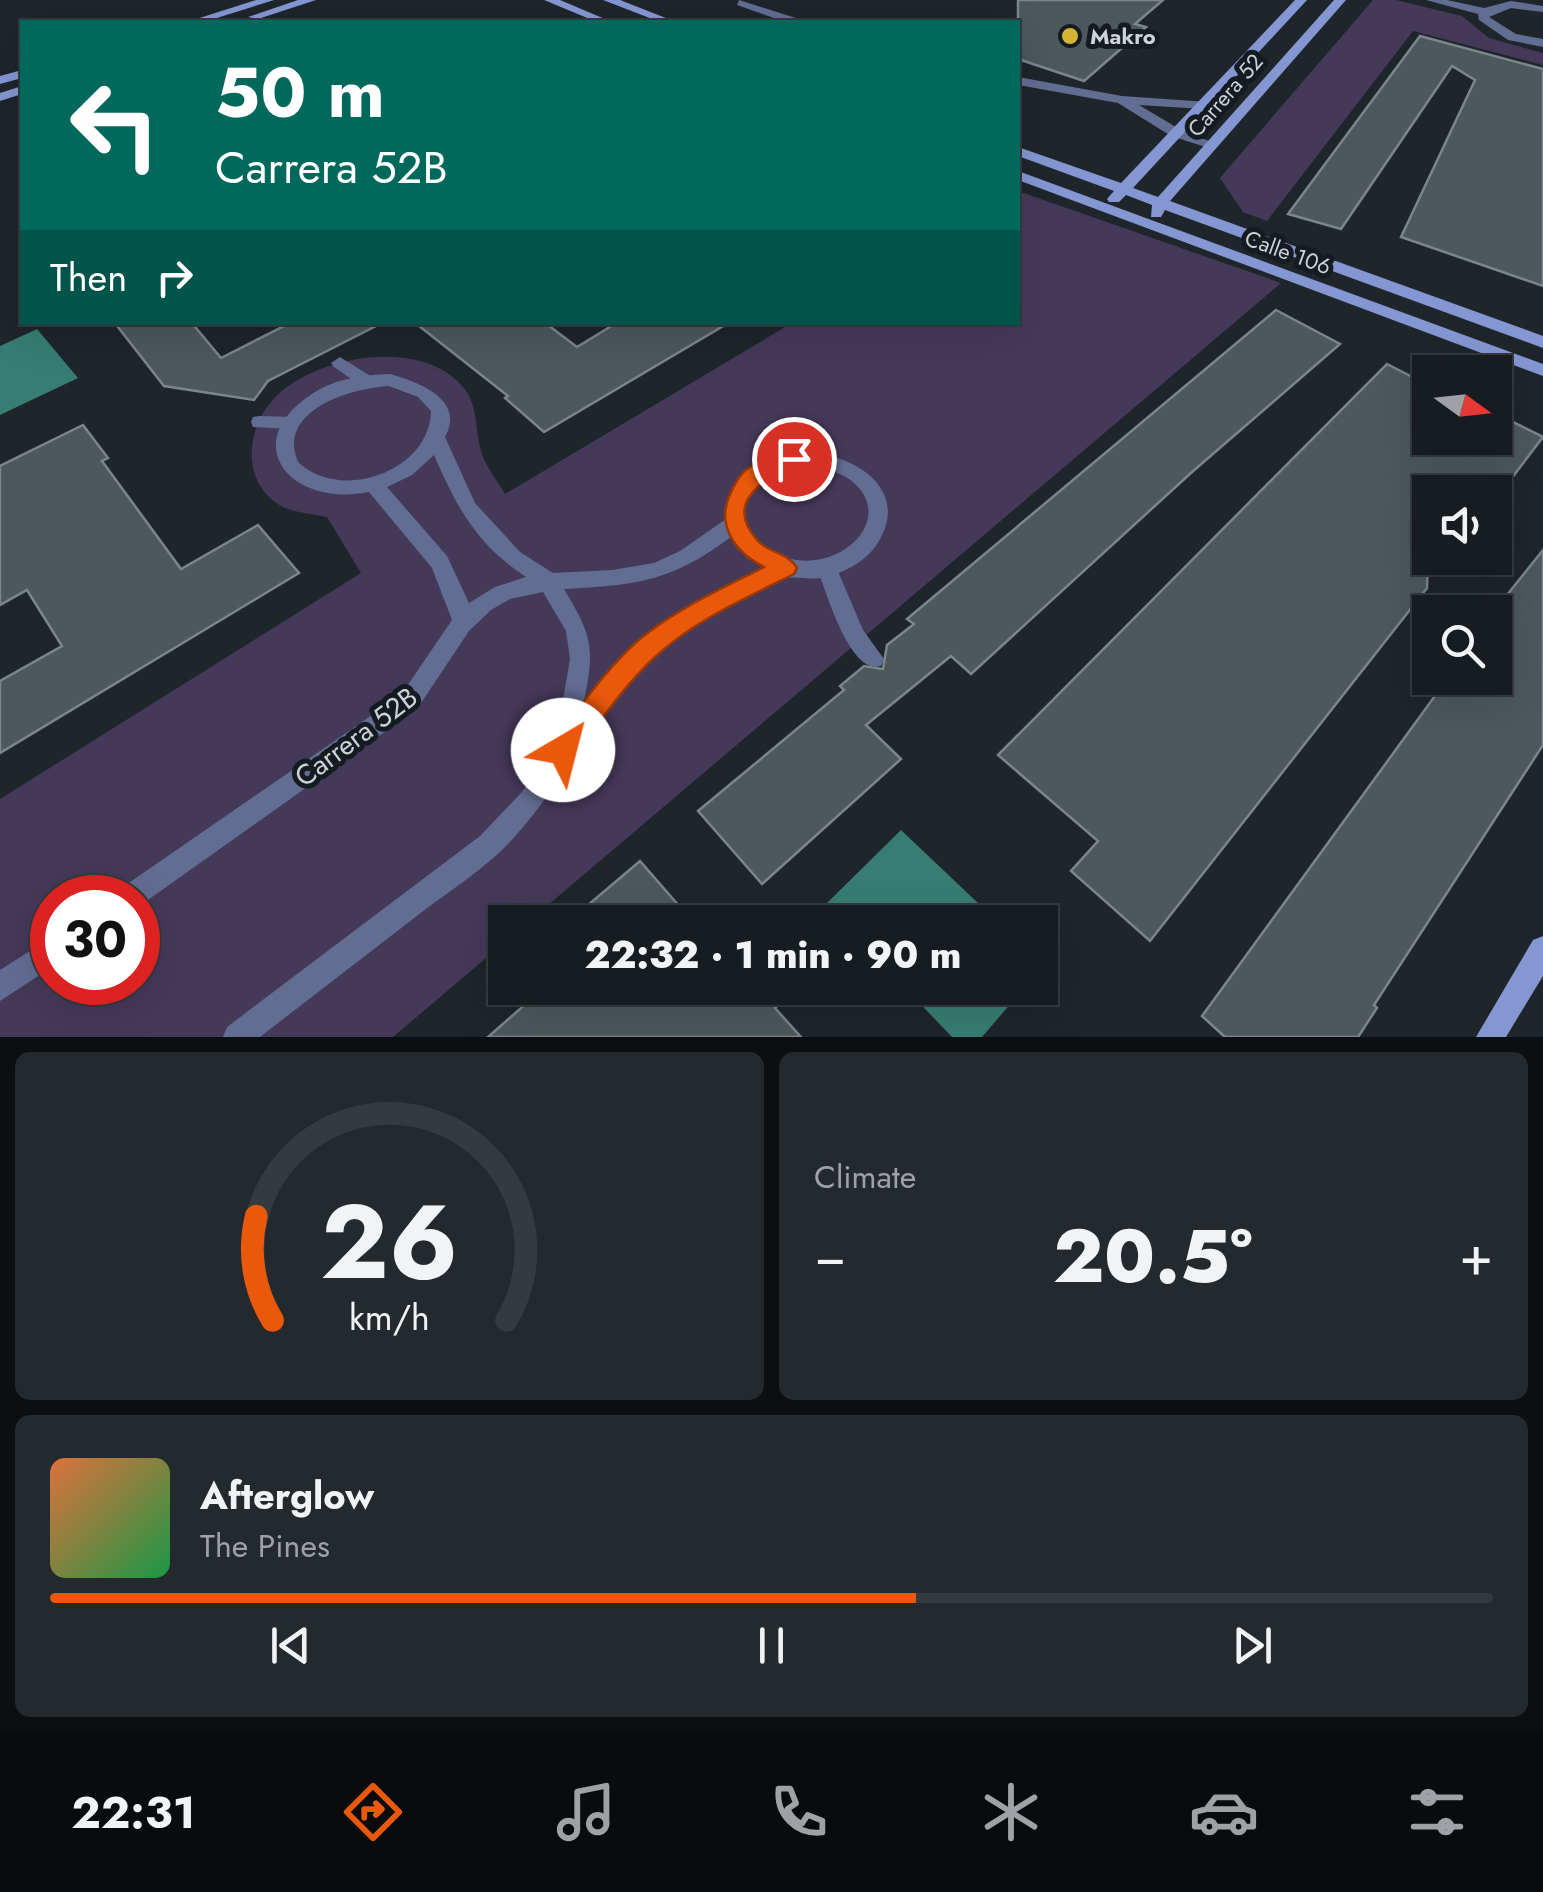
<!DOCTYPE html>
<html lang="en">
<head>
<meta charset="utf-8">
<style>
	:root { --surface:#161c20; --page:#23292d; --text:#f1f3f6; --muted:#9ea1a5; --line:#353a3e; --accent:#ea580c }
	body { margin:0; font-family:Jost,sans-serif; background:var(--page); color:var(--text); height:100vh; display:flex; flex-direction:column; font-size:38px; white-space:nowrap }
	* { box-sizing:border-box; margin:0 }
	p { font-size:32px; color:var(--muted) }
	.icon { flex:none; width:55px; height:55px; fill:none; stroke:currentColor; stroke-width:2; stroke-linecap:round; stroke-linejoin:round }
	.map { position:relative; height:1037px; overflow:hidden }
	.panel { display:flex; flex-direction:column; gap:15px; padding:15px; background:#0c0f12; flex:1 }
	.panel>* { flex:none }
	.guide { position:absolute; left:20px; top:20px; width:1000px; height:305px; border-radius:0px; box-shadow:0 10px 40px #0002,0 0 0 2px var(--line); background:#00695c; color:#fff; overflow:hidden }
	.needle { width:65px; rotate:105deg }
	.fabs { position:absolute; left:1412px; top:355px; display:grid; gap:20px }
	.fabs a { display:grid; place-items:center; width:100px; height:100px; border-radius:0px; background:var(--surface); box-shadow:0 10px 40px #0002,0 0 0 2px var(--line); font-size:50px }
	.speed { position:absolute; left:30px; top:875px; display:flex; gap:20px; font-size:50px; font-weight:700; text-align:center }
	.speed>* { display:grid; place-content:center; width:130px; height:130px; border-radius:50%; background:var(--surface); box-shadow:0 10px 40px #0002,0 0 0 2px var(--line); line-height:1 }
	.speed .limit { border:15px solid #d22; background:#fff; color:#111 }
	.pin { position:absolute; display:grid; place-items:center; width:85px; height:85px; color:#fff; margin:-42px; border:5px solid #fff; border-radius:50%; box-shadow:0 2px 10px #0007 }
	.me { position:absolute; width:110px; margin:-55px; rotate:37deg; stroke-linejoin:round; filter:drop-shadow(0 0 8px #0008) }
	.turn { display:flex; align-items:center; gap:35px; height:210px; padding:0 30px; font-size:45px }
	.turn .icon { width:130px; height:130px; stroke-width:2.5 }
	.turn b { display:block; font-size:70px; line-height:85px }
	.then { display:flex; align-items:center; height:95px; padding:0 30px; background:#0003; gap:20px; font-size:38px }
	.big { font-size:75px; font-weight:800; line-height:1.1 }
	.panel .widget { flex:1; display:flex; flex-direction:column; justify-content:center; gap:15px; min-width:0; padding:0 35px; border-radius:15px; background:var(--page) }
	.panel .dial { align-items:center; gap:0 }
	.dial svg { height:260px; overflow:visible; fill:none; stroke:var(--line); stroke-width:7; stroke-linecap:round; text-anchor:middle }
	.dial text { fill:var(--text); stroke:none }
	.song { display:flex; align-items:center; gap:30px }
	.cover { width:120px; height:120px; border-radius:15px; background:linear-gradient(135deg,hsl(20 70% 55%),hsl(140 70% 35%)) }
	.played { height:10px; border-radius:5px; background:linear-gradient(90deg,var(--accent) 60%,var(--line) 60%) }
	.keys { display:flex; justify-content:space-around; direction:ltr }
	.heat { display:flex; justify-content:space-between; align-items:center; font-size:55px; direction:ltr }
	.panel .tiles { flex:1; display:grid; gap:15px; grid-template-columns:1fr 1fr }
	.widget:last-child { grid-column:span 2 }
	.trip { position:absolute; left:488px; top:905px; width:570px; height:100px; border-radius:0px; background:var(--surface); box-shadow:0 10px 40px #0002,0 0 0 2px var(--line); font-weight:800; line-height:100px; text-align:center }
	.dock { display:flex; height:160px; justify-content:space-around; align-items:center; background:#090b0d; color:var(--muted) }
	.dock .icon { width:70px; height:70px }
	.dock .selected { color:var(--accent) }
	.dock b { font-size:45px; color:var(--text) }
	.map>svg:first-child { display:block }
	.green { fill:#453959; fill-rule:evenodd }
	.water { fill:#377d73 }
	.building { fill:#4c585b; stroke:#7a8689; stroke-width:2.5 }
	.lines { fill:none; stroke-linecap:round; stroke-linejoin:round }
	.lane { fill:#626d92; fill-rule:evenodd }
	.street { fill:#626d92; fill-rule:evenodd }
	.secondary { fill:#8597d2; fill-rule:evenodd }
	.route { fill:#ea580c; stroke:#983908; stroke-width:2.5 }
	.poi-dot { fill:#d6b534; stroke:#141c21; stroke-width:4 }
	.labels { text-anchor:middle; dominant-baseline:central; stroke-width:10; stroke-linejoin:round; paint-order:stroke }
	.far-poi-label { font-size:22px; font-weight:bold; fill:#cdd2d6; stroke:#141c21; text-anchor:start }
	.far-street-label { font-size:22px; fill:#cdd2d6; stroke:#141c21 }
	.street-label { font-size:28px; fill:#cdd2d6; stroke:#141c21 }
</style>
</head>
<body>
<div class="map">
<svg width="1543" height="1037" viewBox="0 0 1543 1037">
	<rect width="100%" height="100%" fill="#1e252b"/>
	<path class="green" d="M1373,0H1396L1462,16L1489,38L1543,53V65L1413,31L1267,221L1243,212L1220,178Z
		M1018,191L1281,283L528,922H505V942L393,1037H0V799L361,573L327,517C313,514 296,513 283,507C243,486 244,434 271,402C308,358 408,339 454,378C479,399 474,420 480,447C483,463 497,480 505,494L792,323L1018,322ZM52,898H138V982H52Z"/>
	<path class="water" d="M37,329L78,378L0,415V346Z
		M901,830L998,922H843L826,904Z
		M905,988H1024L982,1037H952Z"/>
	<path class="building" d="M1018,0H1163L1135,24L1146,27L1084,81L1018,59Z
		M1420,36L1543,69V286L1401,237L1475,80L1452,66L1341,229L1288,214Z
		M1276,310L1340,344L1192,472L971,674L951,656L866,725L901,759L762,884L698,811L844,690L840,686L864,666L883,669L887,645L914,624L907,619Z
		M114,322H191L221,358L292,322H384L268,381L254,400L164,386Z
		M414,322H544L577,347L618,322H730L544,432L505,398L508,396Z
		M1387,364L1430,386V438H1466L1495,453V413L1543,437L1495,500V492H1430L1427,588L1150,941L1071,871L1098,841L998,755Z
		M83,425L108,458L102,461L181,569L258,525L299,573L0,753V681L62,646L27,590L0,605V466Z
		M1543,550V745L1374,1005L1377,1008L1358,1037H1225L1202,1016L1448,678H1495V610Z
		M640,861L693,922H568Z
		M544,988H796L775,1008L801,1037H488Z"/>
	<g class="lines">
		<path class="lane" d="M739,0L799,19L801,22H785L737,5Z
			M1426,0H1447L1484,8L1511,1L1543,6V12L1511,8L1489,17L1516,34L1543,39V47L1508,40L1479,20L1478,14Z
			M1018,77L1122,96L1208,102L1210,105L1203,109L1139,105L1181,130L1219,145L1212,149L1171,136L1118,103L1018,85Z
			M340,357L372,377L375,381L372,385H360L334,367L331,363Z
			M260,416L292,417L301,423L292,429L253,427L251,422L253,417Z
			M827,560L834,562L863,630L884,659L881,666C850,676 826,591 817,568L820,562Z"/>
		<path class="street" d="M390,374C418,382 466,399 445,437L475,503L520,552L553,573L612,570L654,563L680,551L726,519C725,490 745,467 772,457C825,438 920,478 877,544C866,562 840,575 820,578C808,580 794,575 783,579C743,594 704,617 671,642C598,697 565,789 500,852C476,874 447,893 422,912C368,954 314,995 260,1037H223L227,1027L480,836L521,793L555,747L570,659L566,631L543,592L510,599L491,610L469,631L417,709L138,907V898H116L120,889L401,695L452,620L432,568L369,492C290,508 235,442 315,392C337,378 365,375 390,374ZM389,386L418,397L431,411C430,471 341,503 298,462C276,410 352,388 389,386ZM434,455C457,508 477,545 526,577L495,587L469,603L447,556L387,487L412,475ZM813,465C824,469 839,472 849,479C903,518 834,583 775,553C765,548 757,544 750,535C732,509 757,476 782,468C792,465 803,466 813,465ZM731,537L747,558L767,568C683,608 640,630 583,707C594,650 595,640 564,589C637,585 670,582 731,537Z
			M52,937V967L0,1001V970Z"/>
		<path class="secondary" d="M256,0H274L204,22H187Z
			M298,0H316L258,19L248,17Z
			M544,0H560L612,22H597Z
			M603,0H620L676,22H660Z
			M1295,0H1307L1133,188L1158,197L1334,0H1346L1170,201L1543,336V348L1165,210L1161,217H1151L1152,205L1126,195L1119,202H1109L1107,199L1114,191L1018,156V147L1121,183Z
			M22,70V78L0,84V76Z
			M22,86V94L0,101V93Z
			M1018,171L1543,364V376L1018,180Z
			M1543,936V976L1506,1037H1476L1533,940Z"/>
	</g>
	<path class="route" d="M794,451L805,459L802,464C768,476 721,500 758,541C769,553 789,553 797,568L794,574C746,598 695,620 655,657C623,687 599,723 573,758L563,762L554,758L550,750L554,741C581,706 607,667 641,638C678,608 721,589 764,567C734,552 715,524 731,492C736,482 740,473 750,467C762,459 780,455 794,451Z"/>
	<circle class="poi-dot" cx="1070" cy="36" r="10"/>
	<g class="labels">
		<g class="far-poi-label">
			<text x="1090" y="36">Makro</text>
		</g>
		<g class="far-street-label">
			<text transform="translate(1225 95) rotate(-49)">Carrera 52</text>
			<text transform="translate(1288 252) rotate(20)">Calle 106</text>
		</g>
		<g class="street-label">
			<text transform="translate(356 737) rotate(-37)">Carrera 52B</text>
		</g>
	</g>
</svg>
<div class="fabs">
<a><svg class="needle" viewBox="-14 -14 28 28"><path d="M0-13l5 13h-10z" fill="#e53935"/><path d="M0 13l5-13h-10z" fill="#9ea1a5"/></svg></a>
<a><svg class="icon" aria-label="sound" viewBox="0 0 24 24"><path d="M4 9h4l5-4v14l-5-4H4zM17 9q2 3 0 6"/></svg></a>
<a><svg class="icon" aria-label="search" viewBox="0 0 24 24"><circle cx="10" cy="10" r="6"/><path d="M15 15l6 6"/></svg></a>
</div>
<div class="speed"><div class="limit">30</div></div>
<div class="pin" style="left:794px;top:459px;background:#d93025"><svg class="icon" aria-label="arrive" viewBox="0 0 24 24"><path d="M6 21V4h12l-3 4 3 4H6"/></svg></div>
<svg class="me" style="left:563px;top:750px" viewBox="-20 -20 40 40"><circle r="19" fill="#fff"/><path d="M0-13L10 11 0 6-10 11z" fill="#ea580c"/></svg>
<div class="trip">22:32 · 1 min · 90 m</div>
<div class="guide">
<div class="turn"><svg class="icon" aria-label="left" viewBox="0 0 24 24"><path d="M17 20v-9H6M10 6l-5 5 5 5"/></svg><div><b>50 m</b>Carrera 52B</div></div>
<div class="then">Then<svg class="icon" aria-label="right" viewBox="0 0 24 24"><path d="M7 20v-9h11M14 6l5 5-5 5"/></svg></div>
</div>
</div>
<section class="panel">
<div class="tiles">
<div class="widget dial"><svg viewBox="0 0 100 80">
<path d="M14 69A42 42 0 1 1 86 69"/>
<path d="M14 69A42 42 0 0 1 9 37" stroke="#ea580c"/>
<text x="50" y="56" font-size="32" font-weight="700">26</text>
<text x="50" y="72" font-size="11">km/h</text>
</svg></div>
<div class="widget"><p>Climate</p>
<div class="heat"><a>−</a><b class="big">20.5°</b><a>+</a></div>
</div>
<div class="widget">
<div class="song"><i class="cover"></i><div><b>Afterglow</b><p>The Pines</p></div></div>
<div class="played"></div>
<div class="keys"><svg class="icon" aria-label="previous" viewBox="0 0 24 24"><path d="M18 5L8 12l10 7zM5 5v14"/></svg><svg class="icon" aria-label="pause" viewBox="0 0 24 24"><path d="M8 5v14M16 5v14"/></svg><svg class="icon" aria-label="next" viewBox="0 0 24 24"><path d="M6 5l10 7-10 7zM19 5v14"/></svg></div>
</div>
</div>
</section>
<nav class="dock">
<b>22:31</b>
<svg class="icon selected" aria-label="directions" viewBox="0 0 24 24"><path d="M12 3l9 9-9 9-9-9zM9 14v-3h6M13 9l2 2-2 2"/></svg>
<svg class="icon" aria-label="music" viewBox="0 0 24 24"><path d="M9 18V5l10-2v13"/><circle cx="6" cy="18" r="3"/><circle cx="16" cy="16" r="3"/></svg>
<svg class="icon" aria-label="phone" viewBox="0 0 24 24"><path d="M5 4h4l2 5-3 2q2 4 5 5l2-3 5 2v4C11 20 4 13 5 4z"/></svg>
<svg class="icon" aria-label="climate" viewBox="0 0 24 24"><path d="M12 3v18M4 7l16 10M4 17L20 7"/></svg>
<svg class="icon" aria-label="car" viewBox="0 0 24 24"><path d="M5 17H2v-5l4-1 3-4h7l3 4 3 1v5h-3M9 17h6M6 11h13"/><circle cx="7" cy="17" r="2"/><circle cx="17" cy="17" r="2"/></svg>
<svg class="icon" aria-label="filters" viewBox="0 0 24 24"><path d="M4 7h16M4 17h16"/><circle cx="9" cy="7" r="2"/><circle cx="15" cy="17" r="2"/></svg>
</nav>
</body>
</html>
